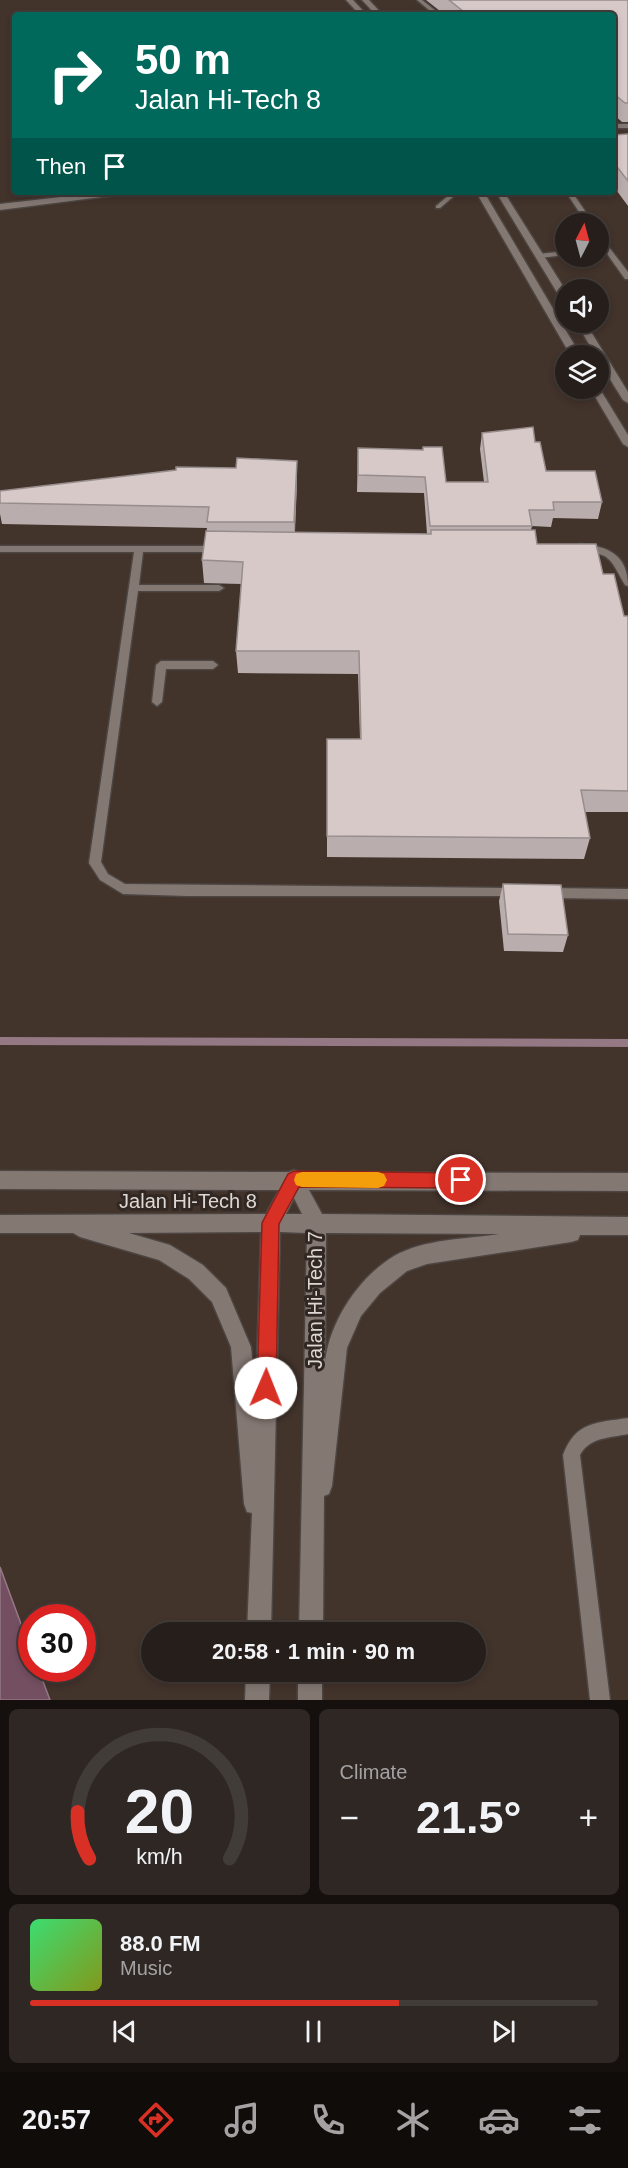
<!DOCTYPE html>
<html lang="en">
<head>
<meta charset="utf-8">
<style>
	:root { --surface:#261e1a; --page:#2e2723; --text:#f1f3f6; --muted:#a4a2a2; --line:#423c39; --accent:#d93025 }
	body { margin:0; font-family:Helvetica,sans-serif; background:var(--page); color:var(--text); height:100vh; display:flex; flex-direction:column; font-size:22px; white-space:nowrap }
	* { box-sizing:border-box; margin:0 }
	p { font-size:20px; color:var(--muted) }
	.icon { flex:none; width:33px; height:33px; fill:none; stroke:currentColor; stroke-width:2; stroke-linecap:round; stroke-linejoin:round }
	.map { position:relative; height:1700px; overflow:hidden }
	.details { display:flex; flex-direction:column; gap:9px; padding:9px; background:#15100e; flex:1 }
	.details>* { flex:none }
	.banner { position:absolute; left:12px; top:12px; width:604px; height:183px; border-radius:6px; box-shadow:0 3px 9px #0003,0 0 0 2px var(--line); background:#00695c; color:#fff; overflow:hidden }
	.needle { width:39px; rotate:6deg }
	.tools { position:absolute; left:555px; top:213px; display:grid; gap:12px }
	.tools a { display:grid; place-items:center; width:54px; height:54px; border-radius:50%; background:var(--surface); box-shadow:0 3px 9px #0003,0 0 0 2px var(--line); font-size:30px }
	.speed { position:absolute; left:18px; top:1604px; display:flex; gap:12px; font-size:30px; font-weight:700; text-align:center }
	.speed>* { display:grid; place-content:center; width:78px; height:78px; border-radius:50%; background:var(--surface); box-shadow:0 3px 9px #0003,0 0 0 2px var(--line); line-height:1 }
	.speed .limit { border:9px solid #d22; background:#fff; color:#111 }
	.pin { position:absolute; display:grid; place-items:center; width:51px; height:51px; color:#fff; margin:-26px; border:3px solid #fff; border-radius:50%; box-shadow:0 2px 6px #0007 }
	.me { position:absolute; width:66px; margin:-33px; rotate:1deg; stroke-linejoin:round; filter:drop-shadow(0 0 4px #0008) }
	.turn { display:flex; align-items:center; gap:21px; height:126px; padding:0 24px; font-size:27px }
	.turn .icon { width:78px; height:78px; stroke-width:2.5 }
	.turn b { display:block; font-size:42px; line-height:51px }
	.then { display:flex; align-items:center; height:57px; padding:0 24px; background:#0003; gap:12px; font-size:22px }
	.big { font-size:45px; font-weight:700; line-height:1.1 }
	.details .widget { flex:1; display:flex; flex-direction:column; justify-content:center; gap:9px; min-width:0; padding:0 21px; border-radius:9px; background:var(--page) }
	.details .dial { align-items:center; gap:0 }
	.dial svg { height:156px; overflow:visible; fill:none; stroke:var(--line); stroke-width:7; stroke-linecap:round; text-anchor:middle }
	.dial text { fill:var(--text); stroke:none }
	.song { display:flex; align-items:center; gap:18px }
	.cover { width:72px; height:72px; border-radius:9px; background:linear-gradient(135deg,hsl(140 70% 55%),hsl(70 70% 35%)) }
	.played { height:6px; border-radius:3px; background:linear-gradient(90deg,var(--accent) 65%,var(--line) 65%) }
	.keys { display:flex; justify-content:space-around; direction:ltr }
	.heat { display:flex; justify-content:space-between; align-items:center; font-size:33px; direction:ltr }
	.details .tiles { flex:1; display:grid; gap:9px; grid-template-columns:1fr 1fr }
	.widget:last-child { grid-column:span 2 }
	.trip { position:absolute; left:141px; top:1622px; width:345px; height:60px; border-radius:30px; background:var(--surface); box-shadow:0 3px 9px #0003,0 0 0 2px var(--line); font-weight:700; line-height:60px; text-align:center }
	.tabs { display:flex; height:96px; justify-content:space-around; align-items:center; background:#0f0c0a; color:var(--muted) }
	.tabs .icon { width:42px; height:42px }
	.tabs .active { color:var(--accent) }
	.tabs b { font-size:27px; color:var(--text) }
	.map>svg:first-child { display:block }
	.built { fill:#42332b; fill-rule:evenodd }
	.water { fill:#744f61; stroke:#947884; stroke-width:1.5 }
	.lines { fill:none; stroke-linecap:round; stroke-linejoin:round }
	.stream { stroke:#947884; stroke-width:8 }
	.lane-casing { stroke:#4c4541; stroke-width:3 }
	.street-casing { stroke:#4c4541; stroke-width:3 }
	.lane { fill:#847873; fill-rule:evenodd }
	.street { fill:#847873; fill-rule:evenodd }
	.wall { fill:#baadad }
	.shaded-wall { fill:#978d8d }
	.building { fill:#d8c9c9; stroke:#978d8d; stroke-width:1.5 }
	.route { fill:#d93025; stroke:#8d1f18; stroke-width:1.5 }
	.slow { fill:#f59e0b }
	.labels { text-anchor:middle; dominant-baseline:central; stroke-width:6; stroke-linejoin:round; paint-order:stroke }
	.near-street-label { font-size:20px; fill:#ded8d4; stroke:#322823 }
</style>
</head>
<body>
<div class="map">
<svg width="628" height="1700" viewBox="0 0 628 1700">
	<rect width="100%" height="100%" fill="#322823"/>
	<path class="built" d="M0,0H628V1700H0ZM15,15H614V192H15ZM566,224H598V256H566ZM566,290H598V322H566ZM566,356H598V388H566ZM32,1617H82V1668H32ZM152,1632H476V1671H152Z"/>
	<path class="water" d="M0,1567L31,1651L32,1668H38L50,1700H0Z"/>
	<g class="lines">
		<path class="stream" d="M0,1041L628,1043"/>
		<g class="lane-casing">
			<path id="lane" d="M417,0H422L441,15H435Z
				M614,124H628V128H614Z
				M268,192H299L296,194H271Z
				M447,192H453L454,196L440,208H436V206L448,196Z
				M566,192H572L594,224H587Z
				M598,233L628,272V279H625L598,241Z
				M566,251V255L539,258L535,256L539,254Z
				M581,544C609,546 628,556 628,586L625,585C608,555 612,556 578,549V545Z
				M0,546H219L224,549L219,552H143L139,585H219L224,588L219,591H138L101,862L108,874L125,884L515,888L519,890L521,893L519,896H187L123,894L100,880L89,863L134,552H0Z
				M161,661H213L218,665L213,669H166L162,702L157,706L152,702L156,665Z
				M548,888L628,889V899L548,898L544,896L542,893L544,890Z
				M628,1418V1434C609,1438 590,1437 580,1455L610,1700H590L563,1455C576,1421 596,1423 628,1418Z"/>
		</g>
		<g class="street-casing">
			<path id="street" d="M346,0H353L367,15H360Z
				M362,0H369L383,15H376Z
				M104,192H129L125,194L0,210V204Z
				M476,192H484L581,356H571Z
				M496,192H504L566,291V302L561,299Z
				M576,322H585L628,392V403L623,400L598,360V356H596Z
				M598,386L628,435V447L623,444L590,388H598Z
				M294,1170L299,1172L628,1173V1191L309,1190L322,1214L628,1217V1235H580L578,1240L571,1242L427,1264L407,1271L380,1293L361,1316L347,1348L332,1486L329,1494L324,1496L323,1632H299L307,1233L280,1232L271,1632H247L252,1513L247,1512L244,1504L231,1347L212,1302L189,1279L159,1260L80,1237L73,1233H0V1215L266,1214L279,1190L0,1189V1171L289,1172ZM294,1198L302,1214H286ZM261,1232L256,1395L251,1347L226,1288L203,1265L170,1245L129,1233ZM326,1233L499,1234C466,1239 424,1239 394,1256C358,1278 330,1321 325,1362Z
				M246,1671H270L269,1700H245Z
				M298,1671H322V1700H298Z"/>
		</g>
		<use href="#lane" class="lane"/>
		<use href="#street" class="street"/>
	</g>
	<path class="wall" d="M426,0H628V122H622L614,115V15H445Z
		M628,134V206L614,187V135Z
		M482,433L535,442L546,471L602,502L598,519L553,518L551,527L532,526L531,530L537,544L603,574L624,616H628V812H585L590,838L584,859L327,857V739H360L358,674L238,673L236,651L241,584L204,583L202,560L207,528L2,524L0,514V491L236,468L297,461V482L295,532L427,534L424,493L357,492L358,448L446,482H484L480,449Z
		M503,884L568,935L563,952L504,951L499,901Z"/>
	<path class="shaded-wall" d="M297,461V482L294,543V522Z"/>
	<path class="building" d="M449,0H628V103H625L614,94V15H468Z
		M628,134V181L614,163V135Z
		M533,427L535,442H540L546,471H595L602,502H553L554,510H529L532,526H430L425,477L358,475V448L423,450V447H442L446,482H488L482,433Z
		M237,458L297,461L294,522H207L209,507L0,503V491L176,470V467L236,468Z
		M431,530H535L537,544H596L603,574H614L624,616H628V791L581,790L590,838L327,836V739H361L359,651H236L243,562L202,560L206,531L431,534Z
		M503,884L561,885L568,935L508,934Z"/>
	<path class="route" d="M294,1171L461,1173L467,1175L469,1180L467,1186L461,1188L299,1187L279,1224L276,1388L273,1394L266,1397L260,1394L257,1388L262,1223L288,1174Z"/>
	<path class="slow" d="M302,1172H378L384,1174L387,1180L384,1186L378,1188L302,1187L296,1185L294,1180L296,1174Z"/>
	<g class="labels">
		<g class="near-street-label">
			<text x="188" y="1201">Jalan Hi-Tech 8</text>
			<text transform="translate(315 1300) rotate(-90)">Jalan Hi-Tech 7</text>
		</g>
	</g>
</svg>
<div class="tools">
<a><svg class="needle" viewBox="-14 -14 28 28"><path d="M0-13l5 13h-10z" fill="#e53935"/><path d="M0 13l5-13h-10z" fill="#a4a2a2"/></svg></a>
<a><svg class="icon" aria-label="sound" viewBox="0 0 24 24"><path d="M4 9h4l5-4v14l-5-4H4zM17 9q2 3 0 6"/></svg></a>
<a><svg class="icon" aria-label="layers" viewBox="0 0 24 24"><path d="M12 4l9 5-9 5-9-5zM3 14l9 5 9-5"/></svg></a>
</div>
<div class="speed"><div class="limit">30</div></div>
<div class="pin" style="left:461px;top:1180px;background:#d93025"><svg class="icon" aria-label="arrive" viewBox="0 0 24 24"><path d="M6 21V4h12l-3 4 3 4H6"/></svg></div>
<svg class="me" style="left:266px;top:1388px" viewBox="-20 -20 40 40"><circle r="19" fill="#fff"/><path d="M0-13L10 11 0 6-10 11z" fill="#d93025"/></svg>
<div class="trip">20:58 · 1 min · 90 m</div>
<div class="banner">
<div class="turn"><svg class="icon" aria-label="right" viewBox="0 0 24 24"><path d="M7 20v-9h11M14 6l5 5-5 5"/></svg><div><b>50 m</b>Jalan Hi-Tech 8</div></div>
<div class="then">Then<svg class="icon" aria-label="arrive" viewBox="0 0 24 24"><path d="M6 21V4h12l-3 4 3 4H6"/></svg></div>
</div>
</div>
<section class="details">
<div class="tiles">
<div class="widget dial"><svg viewBox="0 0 100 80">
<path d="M14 69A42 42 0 1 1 86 69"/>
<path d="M14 69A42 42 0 0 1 8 45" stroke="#d93025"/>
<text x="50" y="56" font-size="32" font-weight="700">20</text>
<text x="50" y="72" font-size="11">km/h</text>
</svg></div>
<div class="widget"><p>Climate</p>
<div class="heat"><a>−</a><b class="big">21.5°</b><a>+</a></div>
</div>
<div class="widget">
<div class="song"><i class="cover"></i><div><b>88.0 FM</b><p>Music</p></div></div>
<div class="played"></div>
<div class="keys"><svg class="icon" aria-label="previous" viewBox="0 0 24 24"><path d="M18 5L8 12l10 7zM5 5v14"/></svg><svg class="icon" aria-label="pause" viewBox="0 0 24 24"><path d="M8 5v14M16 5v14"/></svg><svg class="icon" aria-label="next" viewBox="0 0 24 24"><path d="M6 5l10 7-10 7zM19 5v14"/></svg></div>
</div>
</div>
</section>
<nav class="tabs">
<b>20:57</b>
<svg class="icon active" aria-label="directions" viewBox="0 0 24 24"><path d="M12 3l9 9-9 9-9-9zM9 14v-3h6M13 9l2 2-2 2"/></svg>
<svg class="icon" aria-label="music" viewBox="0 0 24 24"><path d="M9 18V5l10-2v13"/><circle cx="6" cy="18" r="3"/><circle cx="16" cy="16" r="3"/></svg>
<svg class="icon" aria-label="phone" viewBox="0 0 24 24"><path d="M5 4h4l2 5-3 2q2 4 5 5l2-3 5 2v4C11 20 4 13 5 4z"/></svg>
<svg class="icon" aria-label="climate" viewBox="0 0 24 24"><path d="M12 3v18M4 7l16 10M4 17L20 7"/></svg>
<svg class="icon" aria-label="car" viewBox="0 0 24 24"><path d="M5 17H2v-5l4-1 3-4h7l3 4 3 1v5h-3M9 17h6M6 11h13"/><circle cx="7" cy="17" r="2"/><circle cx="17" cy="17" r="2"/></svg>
<svg class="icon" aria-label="filters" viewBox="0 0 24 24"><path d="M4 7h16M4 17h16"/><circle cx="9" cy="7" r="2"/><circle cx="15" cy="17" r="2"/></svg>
</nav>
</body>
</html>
